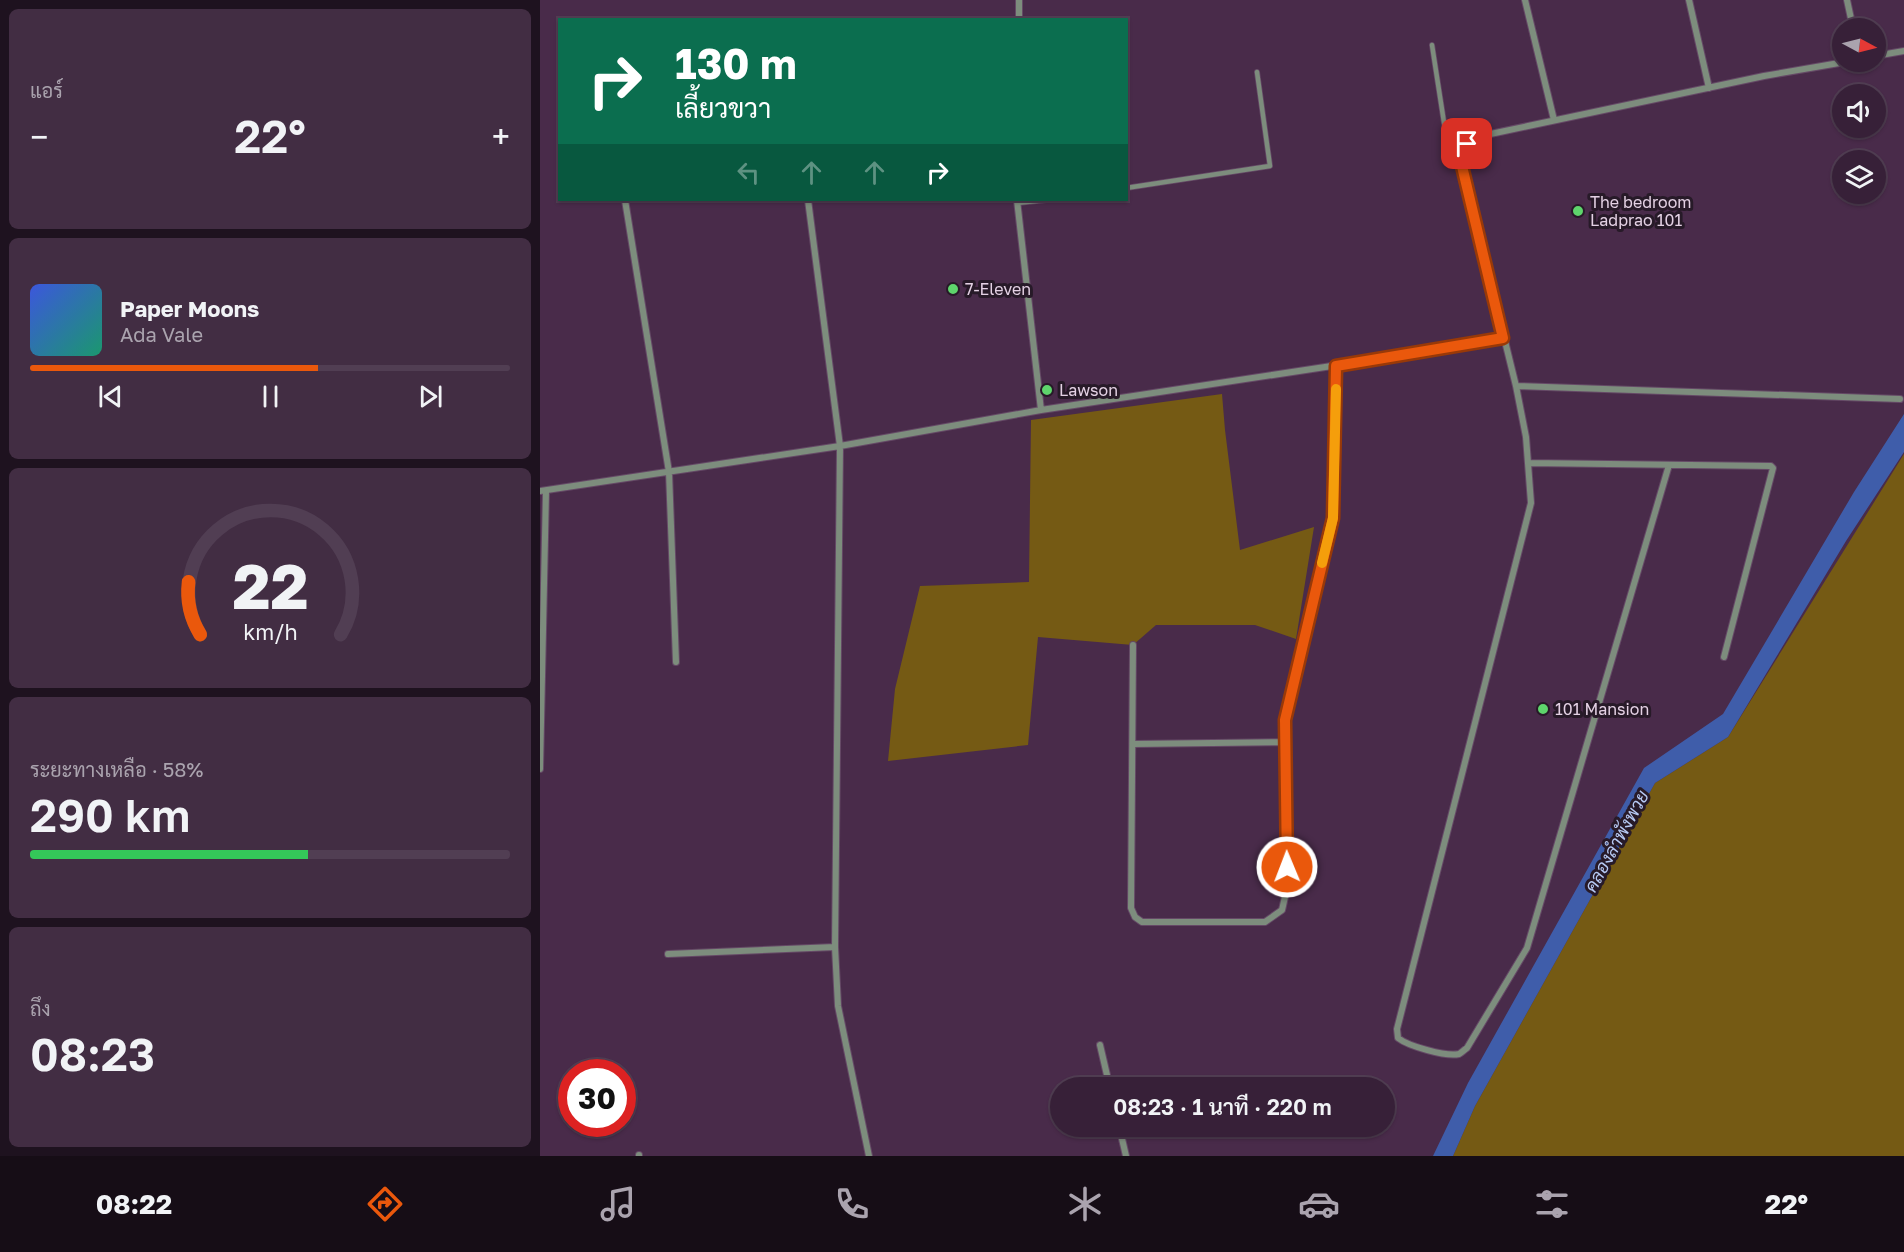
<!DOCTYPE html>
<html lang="th">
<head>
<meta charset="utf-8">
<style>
	:root { --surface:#372038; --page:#422d43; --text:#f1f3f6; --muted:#aaa3ae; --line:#513e53; --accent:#ea580c }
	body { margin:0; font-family:"Golos Text",Sarabun,sans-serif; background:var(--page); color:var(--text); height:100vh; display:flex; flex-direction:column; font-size:22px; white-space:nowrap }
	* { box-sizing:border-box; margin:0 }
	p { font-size:20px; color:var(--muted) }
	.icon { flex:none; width:33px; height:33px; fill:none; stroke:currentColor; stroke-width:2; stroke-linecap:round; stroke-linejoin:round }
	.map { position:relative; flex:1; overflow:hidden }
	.sheet { display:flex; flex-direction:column; gap:9px; padding:9px; background:#1e121f; width:540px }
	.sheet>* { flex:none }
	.banner { position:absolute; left:18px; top:18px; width:570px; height:183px; border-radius:0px; box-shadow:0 2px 4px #0004,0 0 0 2px var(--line); background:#0b6e4f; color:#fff; overflow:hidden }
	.needle { width:39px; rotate:97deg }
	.buttons { position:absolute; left:1292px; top:18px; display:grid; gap:12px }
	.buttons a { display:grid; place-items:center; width:54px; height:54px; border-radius:50%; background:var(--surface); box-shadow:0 2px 4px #0004,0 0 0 2px var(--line); font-size:30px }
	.speed { position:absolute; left:18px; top:1059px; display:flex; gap:12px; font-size:30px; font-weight:700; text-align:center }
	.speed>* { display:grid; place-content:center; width:78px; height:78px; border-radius:50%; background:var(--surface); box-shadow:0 2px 4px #0004,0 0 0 2px var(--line); line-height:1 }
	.speed .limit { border:9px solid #d22; background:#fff; color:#111 }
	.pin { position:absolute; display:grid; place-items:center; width:51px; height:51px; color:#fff; margin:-26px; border-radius:12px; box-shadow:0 3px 9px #0006 }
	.me { position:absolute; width:66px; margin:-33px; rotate:359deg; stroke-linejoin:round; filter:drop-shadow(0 0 4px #0008) }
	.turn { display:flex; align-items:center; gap:21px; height:126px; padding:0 18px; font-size:27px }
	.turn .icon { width:78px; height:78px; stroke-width:2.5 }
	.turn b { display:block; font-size:42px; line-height:51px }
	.lanes { display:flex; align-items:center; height:57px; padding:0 18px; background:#0003; justify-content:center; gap:30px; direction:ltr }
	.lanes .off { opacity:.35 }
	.big { font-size:45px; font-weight:600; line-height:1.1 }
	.sheet .widget { flex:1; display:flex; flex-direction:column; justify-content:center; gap:9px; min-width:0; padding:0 21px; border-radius:9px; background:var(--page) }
	.sheet .dial { align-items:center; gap:0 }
	.dial svg { height:156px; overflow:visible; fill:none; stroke:var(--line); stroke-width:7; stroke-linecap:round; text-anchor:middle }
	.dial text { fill:var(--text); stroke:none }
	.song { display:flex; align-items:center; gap:18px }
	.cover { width:72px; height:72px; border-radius:9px; background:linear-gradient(135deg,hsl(230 70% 55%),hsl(160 70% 35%)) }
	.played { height:6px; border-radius:3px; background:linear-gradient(90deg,var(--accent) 60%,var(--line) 60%) }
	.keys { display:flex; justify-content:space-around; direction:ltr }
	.heat { display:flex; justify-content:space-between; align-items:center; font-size:33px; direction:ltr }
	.charge { height:9px; border-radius:4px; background:linear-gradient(90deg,#34c759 58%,var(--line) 0) }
	.trip { position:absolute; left:510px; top:1077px; width:345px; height:60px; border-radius:30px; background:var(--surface); box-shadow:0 2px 4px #0004,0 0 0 2px var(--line); font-weight:600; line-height:60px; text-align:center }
	.menu { display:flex; height:96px; justify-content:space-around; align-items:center; background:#160d16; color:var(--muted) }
	.menu .icon { width:42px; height:42px }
	.menu .selected { color:var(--accent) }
	.menu b { font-size:27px; color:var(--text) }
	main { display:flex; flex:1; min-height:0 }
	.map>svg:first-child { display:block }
	.green { fill:#755a14 }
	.water { fill:#3f5daa }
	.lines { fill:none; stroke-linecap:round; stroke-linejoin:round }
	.service-casing { stroke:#654966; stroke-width:6 }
	.minor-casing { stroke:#654966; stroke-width:8 }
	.service { stroke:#7d8d7d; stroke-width:4.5 }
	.minor { stroke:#7d8d7d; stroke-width:6 }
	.route-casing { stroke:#983908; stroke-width:15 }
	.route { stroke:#ea580c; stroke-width:10 }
	.slow { stroke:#f59e0b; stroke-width:10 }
	.poi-dot { fill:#5ed56c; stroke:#271a28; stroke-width:2 }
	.labels { text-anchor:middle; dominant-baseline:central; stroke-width:6; stroke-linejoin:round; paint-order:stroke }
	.poi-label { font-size:16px; fill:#e4d1e4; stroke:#271a28; text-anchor:start }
	.water-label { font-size:18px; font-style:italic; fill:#b7caf4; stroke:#271a28 }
</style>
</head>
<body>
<main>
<section class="sheet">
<div class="widget"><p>แอร์</p>
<div class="heat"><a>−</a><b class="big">22°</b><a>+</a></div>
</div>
<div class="widget">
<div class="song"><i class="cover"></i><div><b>Paper Moons</b><p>Ada Vale</p></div></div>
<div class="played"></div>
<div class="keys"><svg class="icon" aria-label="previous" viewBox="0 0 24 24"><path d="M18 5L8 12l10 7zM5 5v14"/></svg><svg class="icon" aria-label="pause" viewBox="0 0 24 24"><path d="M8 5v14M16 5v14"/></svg><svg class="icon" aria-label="next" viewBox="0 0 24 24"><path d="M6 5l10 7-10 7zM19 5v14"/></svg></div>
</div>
<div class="widget dial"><svg viewBox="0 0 100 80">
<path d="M14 69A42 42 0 1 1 86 69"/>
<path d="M14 69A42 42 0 0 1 8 42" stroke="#ea580c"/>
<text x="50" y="56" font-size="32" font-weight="700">22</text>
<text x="50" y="72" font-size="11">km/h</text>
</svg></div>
<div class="widget"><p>ระยะทางเหลือ · 58%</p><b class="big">290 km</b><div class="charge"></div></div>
<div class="widget"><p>ถึง</p><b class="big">08:23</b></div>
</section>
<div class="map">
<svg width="1364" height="1156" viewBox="0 0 1364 1156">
	<rect width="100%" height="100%" fill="#492b4a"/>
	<path class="green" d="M682,394L685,430L700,550L774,527L756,639L715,625H616L593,645L498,637L488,745L348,761L355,689L380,586L489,582L491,420Z
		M1364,454V1156H913L935,1106L1115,783L1188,737Z"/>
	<path class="water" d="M1364,414V452L1306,541L1188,737L1115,783L935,1106L913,1156H893L928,1083L1104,768L1183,714L1314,492Z"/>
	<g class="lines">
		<g class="service-casing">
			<path id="service" d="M892,45L907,142L935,139
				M586,188L730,166L717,72
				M477,203L506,200"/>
		</g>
		<g class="minor-casing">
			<path id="minor" d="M985,0L1014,120
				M1149,0L1169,88
				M1307,0L1313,28
				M479,20V0
				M1335,56L1364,51
				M85,200L129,472L136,662
				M268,200L300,446L295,947L298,1006L329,1156
				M477,200L501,410
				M976,386L1360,399
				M988,463L1231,466L1233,468L1184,657
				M1129,465L987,948L927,1048C924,1050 921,1053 919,1054C906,1057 868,1046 858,1038L857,1029L991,503L986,437L976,386L921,162L927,145L941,136L1224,76L1305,62
				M0,491L300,446L501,410L805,364L963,338
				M593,645L591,908L595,917L602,922H725L742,910L747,888L745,720L793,518L796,366
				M593,744L746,742
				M0,769L6,491
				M128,954L295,947
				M560,1045L570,1088
				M579,1126L586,1156
				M99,1155V1156"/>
		</g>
		<use href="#service" class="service"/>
		<use href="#minor" class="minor"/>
	</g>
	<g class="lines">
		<g class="route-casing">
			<path id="route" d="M747,867L745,720L793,518L796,366L963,338L921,162L927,144"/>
		</g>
		<use href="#route" class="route"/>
		<path class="slow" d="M782,563L793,518L796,389"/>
	</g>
	<g class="poi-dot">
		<circle cx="1038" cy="211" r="6"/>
		<circle cx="413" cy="289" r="6"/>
		<circle cx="507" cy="390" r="6"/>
		<circle cx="1003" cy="709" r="6"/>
	</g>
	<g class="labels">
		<g class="poi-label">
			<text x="1050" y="202">The bedroom<tspan x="1050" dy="18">Ladprao 101</tspan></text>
			<text x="425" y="289">7-Eleven</text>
			<text x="519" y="390">Lawson</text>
			<text x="1015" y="709">101 Mansion</text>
		</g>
		<g class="water-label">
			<text transform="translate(1076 841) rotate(-61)">คลองลำพังพวย</text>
		</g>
	</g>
</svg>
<div class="buttons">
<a><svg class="needle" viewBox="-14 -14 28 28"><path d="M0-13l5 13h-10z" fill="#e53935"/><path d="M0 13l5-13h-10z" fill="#aaa3ae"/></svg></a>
<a><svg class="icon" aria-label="sound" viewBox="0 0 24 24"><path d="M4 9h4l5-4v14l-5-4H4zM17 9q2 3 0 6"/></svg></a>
<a><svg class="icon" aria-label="layers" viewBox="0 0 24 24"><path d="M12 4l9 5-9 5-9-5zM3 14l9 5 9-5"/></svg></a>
</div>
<div class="speed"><div class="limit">30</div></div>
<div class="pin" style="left:927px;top:144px;background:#d93025"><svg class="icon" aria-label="arrive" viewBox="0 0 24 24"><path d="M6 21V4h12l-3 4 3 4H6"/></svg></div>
<svg class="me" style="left:747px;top:867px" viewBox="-20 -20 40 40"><circle r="17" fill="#ea580c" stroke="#fff" stroke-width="3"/><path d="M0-11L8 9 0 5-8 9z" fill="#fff"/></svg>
<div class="trip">08:23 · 1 นาที · 220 m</div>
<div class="banner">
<div class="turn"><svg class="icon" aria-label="right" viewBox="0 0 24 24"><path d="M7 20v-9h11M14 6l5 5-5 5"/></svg><div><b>130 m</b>เลี้ยวขวา</div></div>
<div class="lanes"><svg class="icon off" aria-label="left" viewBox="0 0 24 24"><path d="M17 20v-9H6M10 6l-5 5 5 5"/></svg><svg class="icon off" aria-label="ahead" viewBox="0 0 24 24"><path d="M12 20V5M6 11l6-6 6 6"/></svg><svg class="icon off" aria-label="ahead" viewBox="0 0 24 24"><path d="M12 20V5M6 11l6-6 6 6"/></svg><svg class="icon" aria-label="right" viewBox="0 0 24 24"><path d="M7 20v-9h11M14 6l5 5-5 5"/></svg></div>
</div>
</div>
</main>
<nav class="menu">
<b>08:22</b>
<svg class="icon selected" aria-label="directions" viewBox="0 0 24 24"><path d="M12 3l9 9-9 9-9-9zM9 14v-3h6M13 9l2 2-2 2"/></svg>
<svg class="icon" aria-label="music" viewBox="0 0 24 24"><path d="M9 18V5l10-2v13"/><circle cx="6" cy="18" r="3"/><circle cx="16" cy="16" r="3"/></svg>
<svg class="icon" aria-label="phone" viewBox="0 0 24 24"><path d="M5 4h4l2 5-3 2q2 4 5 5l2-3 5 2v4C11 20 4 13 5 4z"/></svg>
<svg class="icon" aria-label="climate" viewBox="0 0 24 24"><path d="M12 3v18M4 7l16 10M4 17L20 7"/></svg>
<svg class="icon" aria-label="car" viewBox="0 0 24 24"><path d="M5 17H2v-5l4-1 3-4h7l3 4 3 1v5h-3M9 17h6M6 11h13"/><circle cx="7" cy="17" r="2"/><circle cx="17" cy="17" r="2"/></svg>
<svg class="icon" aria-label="filters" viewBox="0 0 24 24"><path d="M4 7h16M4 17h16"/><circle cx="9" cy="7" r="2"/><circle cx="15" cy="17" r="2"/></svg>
<b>22°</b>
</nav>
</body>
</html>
